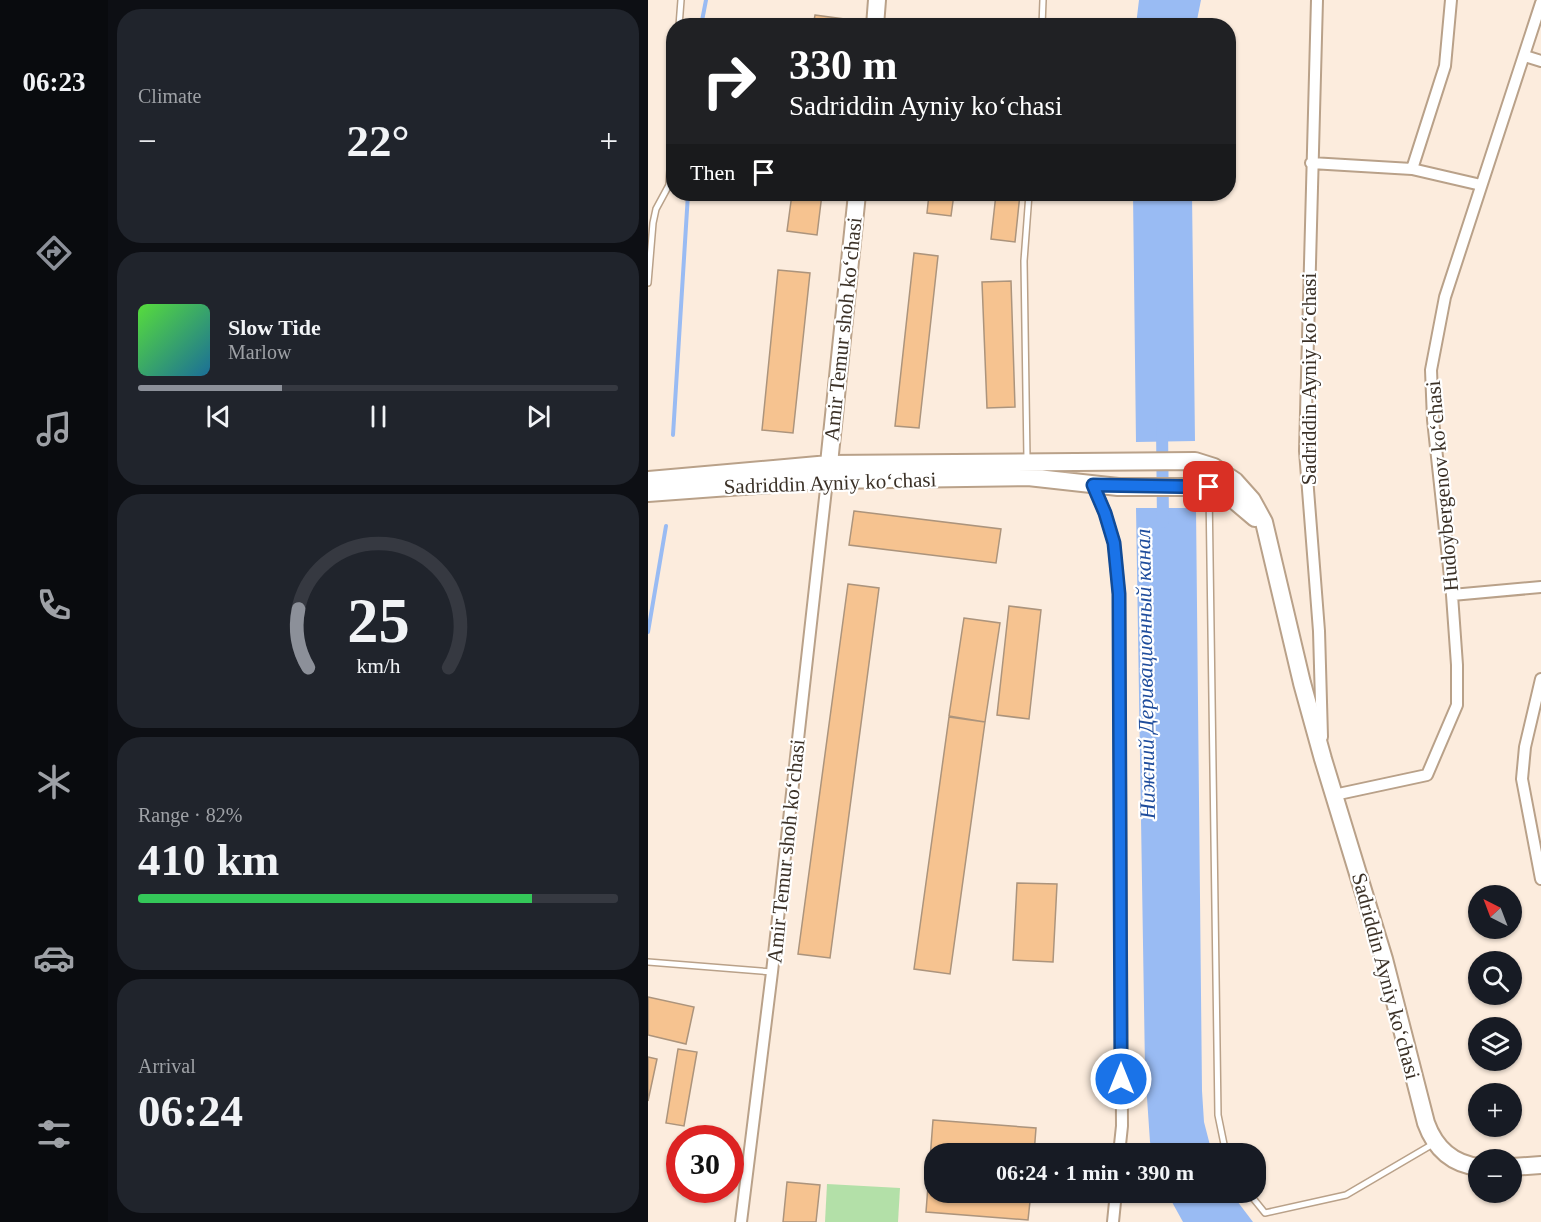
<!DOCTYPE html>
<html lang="en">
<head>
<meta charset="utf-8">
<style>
	:root { --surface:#171b24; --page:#20242c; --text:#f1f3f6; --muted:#9ea1a6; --line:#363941; --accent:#8c9099 }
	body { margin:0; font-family:Georgia,serif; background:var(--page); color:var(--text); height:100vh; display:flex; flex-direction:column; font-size:22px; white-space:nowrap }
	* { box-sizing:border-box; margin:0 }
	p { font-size:20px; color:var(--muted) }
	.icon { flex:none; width:33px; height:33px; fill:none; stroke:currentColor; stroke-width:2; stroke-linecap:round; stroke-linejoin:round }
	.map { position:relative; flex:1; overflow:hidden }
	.details { display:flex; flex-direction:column; gap:9px; padding:9px; background:#0d0f14; width:540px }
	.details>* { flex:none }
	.banner { position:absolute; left:18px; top:18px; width:570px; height:183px; border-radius:24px; box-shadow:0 2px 4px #0004; background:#202124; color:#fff; overflow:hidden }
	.needle { width:39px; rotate:318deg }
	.controls { position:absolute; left:820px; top:885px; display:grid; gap:12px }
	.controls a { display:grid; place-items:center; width:54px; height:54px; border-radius:50%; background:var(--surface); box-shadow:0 2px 4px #0004; font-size:30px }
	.speed { position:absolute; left:18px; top:1125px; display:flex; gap:12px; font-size:30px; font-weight:700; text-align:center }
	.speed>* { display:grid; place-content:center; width:78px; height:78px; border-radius:50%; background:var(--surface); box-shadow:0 2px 4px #0004; line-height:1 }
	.speed .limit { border:9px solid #d22; background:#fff; color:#111 }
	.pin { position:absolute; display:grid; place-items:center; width:51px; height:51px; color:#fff; margin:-26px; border-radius:12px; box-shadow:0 3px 9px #0006 }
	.me { position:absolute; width:66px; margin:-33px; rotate:0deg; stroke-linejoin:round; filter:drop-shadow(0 0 4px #0008) }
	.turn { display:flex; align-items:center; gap:21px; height:126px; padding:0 24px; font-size:27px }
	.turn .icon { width:78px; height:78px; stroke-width:2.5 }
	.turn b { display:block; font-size:42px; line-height:51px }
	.then { display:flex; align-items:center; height:57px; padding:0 24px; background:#0003; gap:12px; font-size:22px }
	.big { font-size:45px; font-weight:800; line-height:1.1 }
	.details .widget { flex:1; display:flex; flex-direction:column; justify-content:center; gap:9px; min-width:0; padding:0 21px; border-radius:24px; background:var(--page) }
	.details .dial { align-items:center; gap:0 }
	.dial svg { height:156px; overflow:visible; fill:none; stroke:var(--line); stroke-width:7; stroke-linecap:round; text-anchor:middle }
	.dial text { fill:var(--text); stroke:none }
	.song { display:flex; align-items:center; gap:18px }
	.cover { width:72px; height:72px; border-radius:9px; background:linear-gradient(135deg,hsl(110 70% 55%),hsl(200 70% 35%)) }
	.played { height:6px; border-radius:3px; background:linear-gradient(90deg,var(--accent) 30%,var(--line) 30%) }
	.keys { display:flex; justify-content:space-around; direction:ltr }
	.heat { display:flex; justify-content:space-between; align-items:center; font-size:33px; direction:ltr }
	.charge { height:9px; border-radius:4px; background:linear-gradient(90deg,#34c759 82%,var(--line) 0) }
	.trip { position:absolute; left:276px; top:1143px; width:342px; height:60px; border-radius:24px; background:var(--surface); box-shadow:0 2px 4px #0004; font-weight:800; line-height:60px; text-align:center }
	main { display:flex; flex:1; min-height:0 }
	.tabs { display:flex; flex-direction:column; width:108px; justify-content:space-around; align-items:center; background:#090b0e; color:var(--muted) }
	.tabs .icon { width:42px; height:42px }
	.tabs .active { color:var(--accent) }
	.tabs b { font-size:27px; color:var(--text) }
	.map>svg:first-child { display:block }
	.green { fill:#b3e0a8 }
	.water { fill:#99bbf3 }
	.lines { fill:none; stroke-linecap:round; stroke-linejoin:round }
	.stream { stroke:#99bbf3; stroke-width:4 }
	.canal { stroke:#99bbf3; stroke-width:12 }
	.building { fill:#f6c390; stroke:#ac947c; stroke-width:1.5 }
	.lane-casing { stroke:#b9a189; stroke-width:8 }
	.street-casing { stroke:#b9a189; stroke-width:14 }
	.secondary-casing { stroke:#b9a189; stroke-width:20 }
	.lane { stroke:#fff; stroke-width:5 }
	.street { stroke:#fff; stroke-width:10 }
	.secondary { stroke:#fff; stroke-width:16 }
	.route-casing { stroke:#114b97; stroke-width:15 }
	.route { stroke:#1a73e8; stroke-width:10 }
	.labels { text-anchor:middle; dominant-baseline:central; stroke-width:4.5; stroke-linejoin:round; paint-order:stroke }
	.street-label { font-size:21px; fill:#3b3127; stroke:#fff }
	.water-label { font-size:22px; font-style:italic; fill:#1e4c9c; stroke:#fff }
</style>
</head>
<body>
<main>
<nav class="tabs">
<b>06:23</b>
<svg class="icon active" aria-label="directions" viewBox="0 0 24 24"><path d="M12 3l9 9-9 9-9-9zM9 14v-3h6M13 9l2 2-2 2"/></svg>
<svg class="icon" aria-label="music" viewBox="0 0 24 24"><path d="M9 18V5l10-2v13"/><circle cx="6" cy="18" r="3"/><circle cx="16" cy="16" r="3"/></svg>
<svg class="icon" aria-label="phone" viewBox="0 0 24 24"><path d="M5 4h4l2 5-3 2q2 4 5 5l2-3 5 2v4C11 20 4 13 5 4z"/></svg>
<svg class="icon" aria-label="climate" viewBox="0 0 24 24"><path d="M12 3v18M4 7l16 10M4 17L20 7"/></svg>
<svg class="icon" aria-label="car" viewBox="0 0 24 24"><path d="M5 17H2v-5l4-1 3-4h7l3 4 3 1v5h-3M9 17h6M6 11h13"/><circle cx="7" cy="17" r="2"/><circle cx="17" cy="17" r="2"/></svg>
<svg class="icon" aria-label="filters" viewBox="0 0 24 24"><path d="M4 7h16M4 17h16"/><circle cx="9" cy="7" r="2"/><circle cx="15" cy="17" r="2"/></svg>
</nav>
<section class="details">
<div class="widget"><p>Climate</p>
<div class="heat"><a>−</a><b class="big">22°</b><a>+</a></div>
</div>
<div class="widget">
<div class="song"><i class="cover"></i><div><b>Slow Tide</b><p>Marlow</p></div></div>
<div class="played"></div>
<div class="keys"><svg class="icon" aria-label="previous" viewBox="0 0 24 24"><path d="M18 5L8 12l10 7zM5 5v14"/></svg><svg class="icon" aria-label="pause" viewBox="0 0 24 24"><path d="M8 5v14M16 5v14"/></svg><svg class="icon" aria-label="next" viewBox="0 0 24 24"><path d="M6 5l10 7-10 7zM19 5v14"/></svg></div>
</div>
<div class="widget dial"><svg viewBox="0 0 100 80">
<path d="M14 69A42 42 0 1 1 86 69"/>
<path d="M14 69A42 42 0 0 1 9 39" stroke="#8c9099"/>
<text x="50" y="56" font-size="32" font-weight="700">25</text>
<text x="50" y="72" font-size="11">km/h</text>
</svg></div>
<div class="widget"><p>Range · 82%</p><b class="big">410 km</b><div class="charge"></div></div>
<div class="widget"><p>Arrival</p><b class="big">06:24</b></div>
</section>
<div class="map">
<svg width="893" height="1222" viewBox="0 0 893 1222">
	<rect width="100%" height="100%" fill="#fcecdd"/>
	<path class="green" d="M179,1184L252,1188L250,1222H177Z"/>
	<path class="water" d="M491,0H553L548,25H488Z
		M485,194H544L547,441L488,442Z
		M488,508H548L554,1091L556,1122L564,1153H506L502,1142L497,1068Z
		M519,1193H583L605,1222H535Z"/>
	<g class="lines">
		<path class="stream" d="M53,26L58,0
			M25,435L40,194
			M0,632L18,526"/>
		<path class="canal" d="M514,426L515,522"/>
	</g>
	<path class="building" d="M167,15L196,19L195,26H165Z
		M144,194H174L169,235L139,231Z
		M281,194H306L303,216L279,213Z
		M348,194H372L367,242L343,239Z
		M266,253L290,256L271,428L247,426Z
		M130,270L162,273L145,433L114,430Z
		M363,281L367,407L339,408L334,282Z
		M206,511L353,529L348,563L201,545Z
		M200,584L231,588L182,958L150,954Z
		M361,606L393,610L381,719L349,715Z
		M316,618L352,623L337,722L301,716Z
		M301,717L337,722L302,974L266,969Z
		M369,883L409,884L405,962L365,960Z
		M0,997L46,1007L38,1044L0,1035Z
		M30,1049L49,1052L36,1126L18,1123Z
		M0,1057L9,1059L0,1101Z
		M285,1120L388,1128L386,1154H286V1192H383L380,1220L278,1212Z
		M139,1182L172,1185L168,1222H135Z"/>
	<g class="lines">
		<g class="lane-casing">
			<path id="lane" d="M31,26L33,0
				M394,26L395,0
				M0,283L5,223L8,209L21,185L26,109
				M379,459L376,261L381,194
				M561,490L570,1115L578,1154
				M0,962L124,972
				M600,1192L617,1213L698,1195L785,1144"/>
		</g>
		<g class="street-casing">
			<path id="street" d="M669,0L657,451L671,631L674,737
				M877,56L893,61
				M663,163L764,169L833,185
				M764,169L797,66L803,0
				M445,485L457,513L466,543L471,594L474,1126L471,1154
				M804,595L893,587
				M893,679L877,747L874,779L893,879
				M686,795L779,775L809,705V665L804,595L785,420L783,370L797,297L893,3
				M93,1222L124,972L179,480
				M465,1222L468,1192"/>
		</g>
		<g class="secondary-casing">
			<path id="secondary" d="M227,26L229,0
				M180,473L209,194
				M0,480L181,464L547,461L566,467L587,481L604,500L616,522L654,683L675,759L736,959L778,1123C787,1148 804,1164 831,1167
				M0,493L179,480L380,477L470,487H561L581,496L607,518
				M864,1167L893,1165"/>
		</g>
		<use href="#lane" class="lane"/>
		<use href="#street" class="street"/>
		<use href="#secondary" class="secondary"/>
	</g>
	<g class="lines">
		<g class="route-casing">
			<path id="route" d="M473,1079L471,594L466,543L457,513L445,485L561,487"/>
		</g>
		<use href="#route" class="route"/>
	</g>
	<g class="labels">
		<g class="street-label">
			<text transform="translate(195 329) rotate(-84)">Amir Temur shoh ko‘chasi</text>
			<text transform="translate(661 379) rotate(-90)">Sadriddin Ayniy ko‘chasi</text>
			<text transform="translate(182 483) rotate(-2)">Sadriddin Ayniy ko‘chasi</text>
			<text transform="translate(794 486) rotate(-95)">Hudoybergenov ko‘chasi</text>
			<text transform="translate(138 851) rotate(-84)">Amir Temur shoh ko‘chasi</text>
			<text transform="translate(738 976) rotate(75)">Sadriddin Ayniy ko‘chasi</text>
		</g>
		<g class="water-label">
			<text transform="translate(497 674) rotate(-91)">Нижний Деривационный канал</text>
		</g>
	</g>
</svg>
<div class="controls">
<a><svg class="needle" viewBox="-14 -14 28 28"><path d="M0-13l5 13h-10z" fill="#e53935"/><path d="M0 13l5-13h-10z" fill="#9ea1a6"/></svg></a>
<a><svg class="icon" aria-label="search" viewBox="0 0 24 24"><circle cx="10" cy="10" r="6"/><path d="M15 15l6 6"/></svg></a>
<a><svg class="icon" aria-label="layers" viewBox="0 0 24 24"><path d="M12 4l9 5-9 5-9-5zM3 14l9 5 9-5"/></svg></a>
<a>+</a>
<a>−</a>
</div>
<div class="speed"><div class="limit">30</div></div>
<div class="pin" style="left:561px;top:487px;background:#d93025"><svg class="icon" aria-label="arrive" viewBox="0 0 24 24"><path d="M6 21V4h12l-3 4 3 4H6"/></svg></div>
<svg class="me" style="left:473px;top:1079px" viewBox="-20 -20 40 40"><circle r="17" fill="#1a73e8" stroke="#fff" stroke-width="3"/><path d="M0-11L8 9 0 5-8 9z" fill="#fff"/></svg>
<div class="trip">06:24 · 1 min · 390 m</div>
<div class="banner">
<div class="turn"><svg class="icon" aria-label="right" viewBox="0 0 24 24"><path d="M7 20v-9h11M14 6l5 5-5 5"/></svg><div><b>330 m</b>Sadriddin Ayniy ko‘chasi</div></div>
<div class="then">Then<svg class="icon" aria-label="arrive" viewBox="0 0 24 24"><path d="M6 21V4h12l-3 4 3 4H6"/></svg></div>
</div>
</div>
</main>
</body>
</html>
